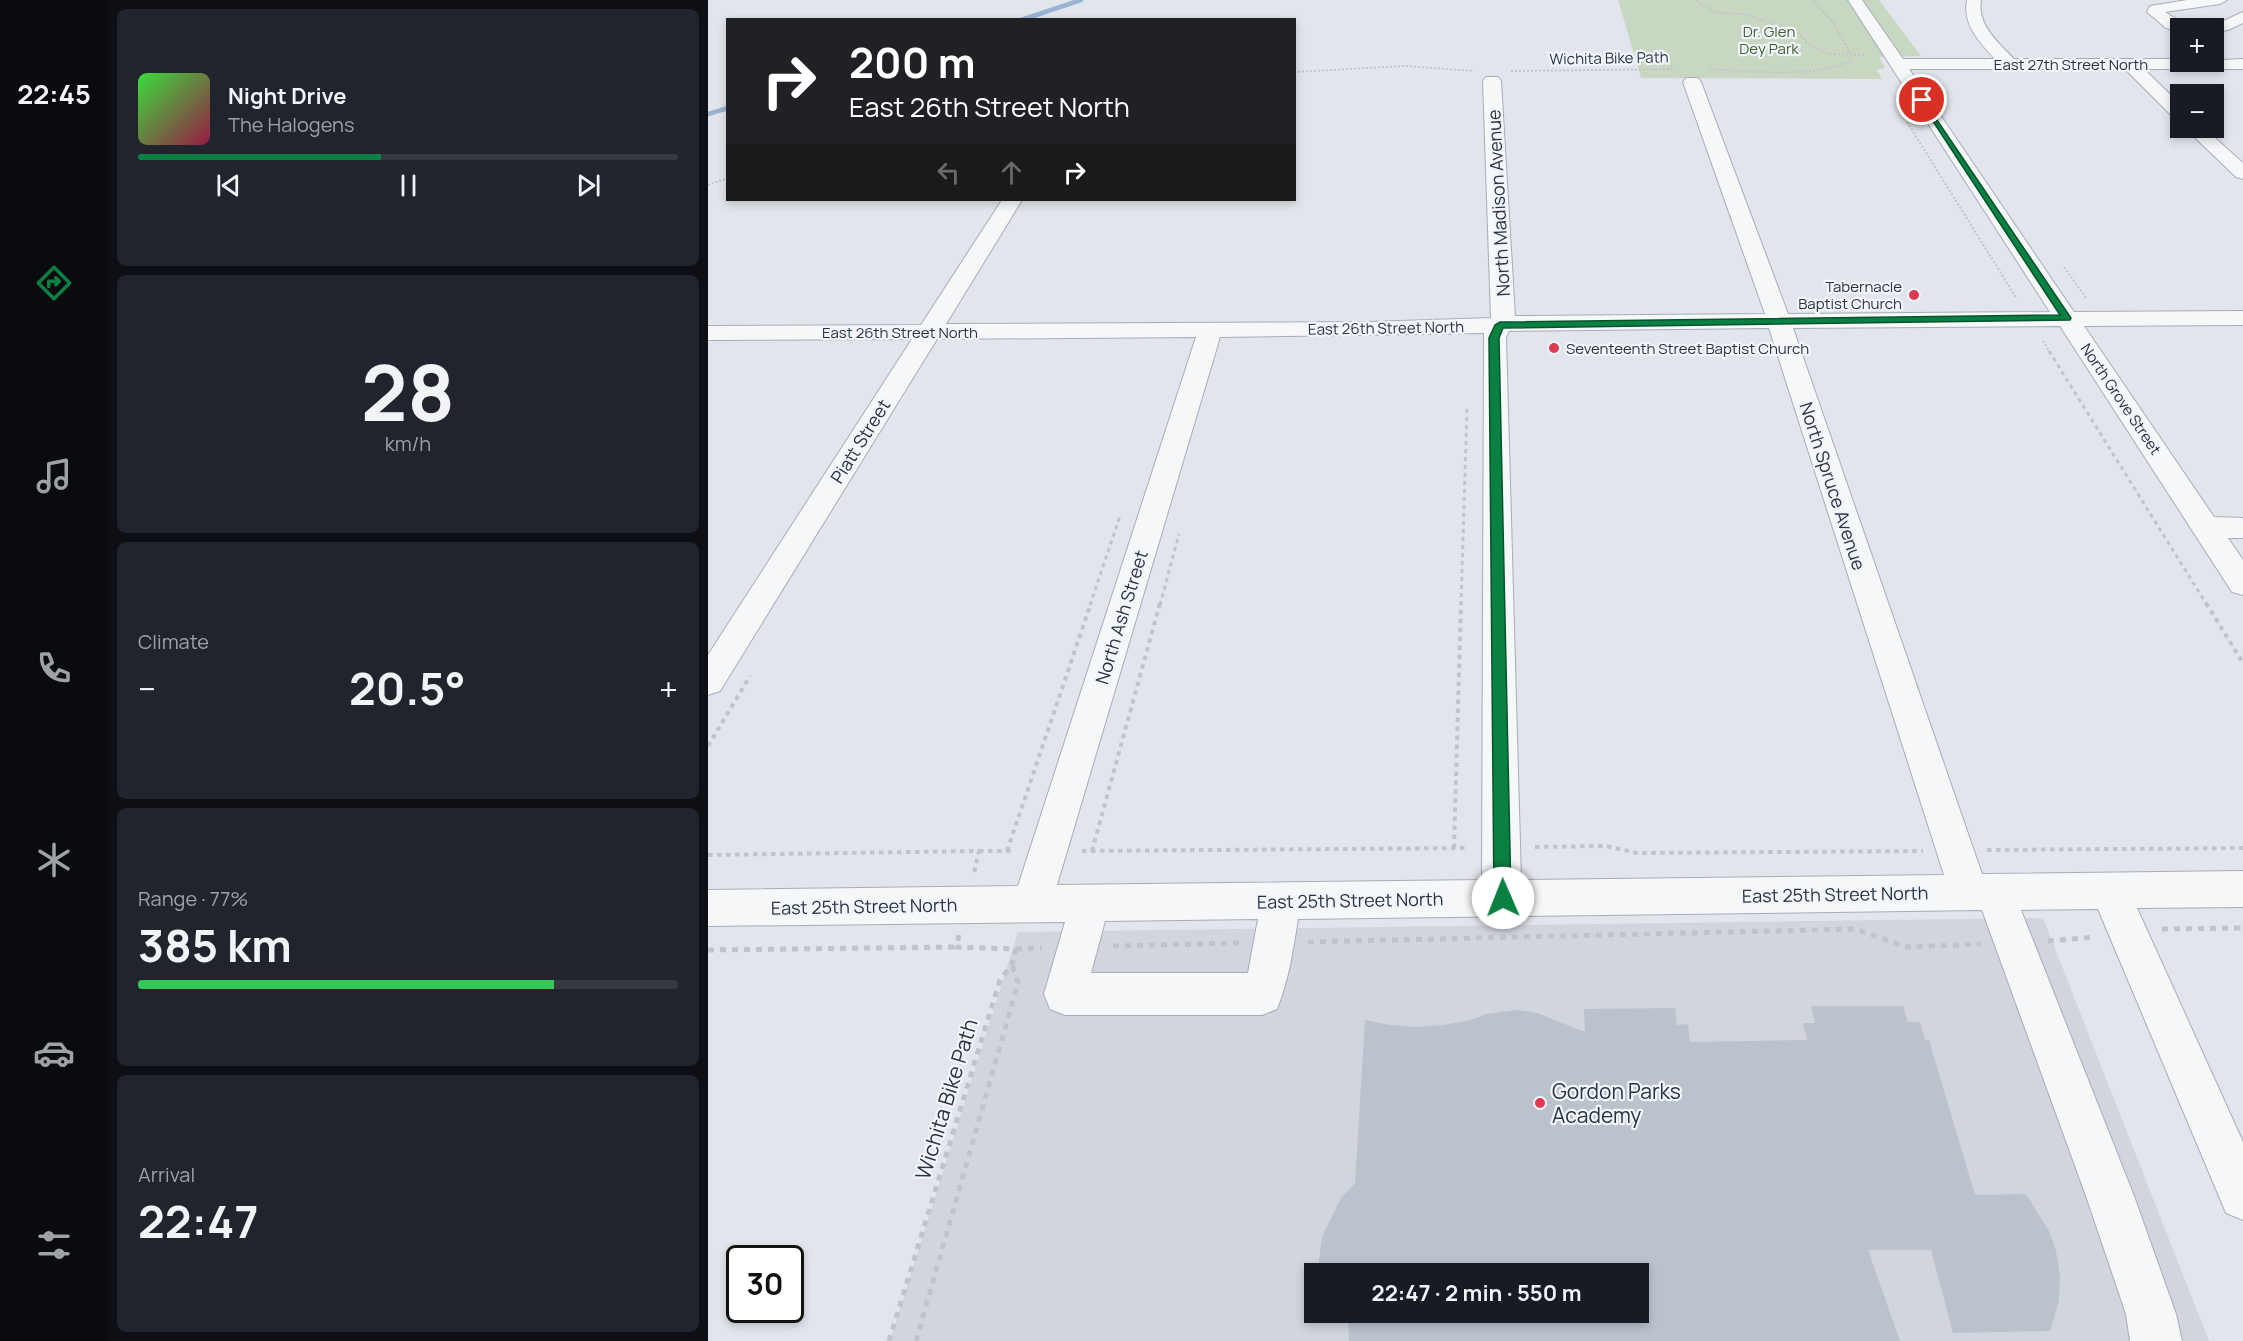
<!DOCTYPE html>
<html lang="en">
<head>
<meta charset="utf-8">
<style>
	:root { --surface:#171b24; --page:#20242c; --text:#f1f3f6; --muted:#9ea1a6; --line:#363941; --accent:#0b8043 }
	body { margin:0; font-family:Manrope,sans-serif; background:var(--page); color:var(--text); height:100vh; display:flex; flex-direction:column; font-size:22px; white-space:nowrap }
	* { box-sizing:border-box; margin:0 }
	p { font-size:20px; color:var(--muted) }
	.icon { flex:none; width:33px; height:33px; fill:none; stroke:currentColor; stroke-width:2; stroke-linecap:round; stroke-linejoin:round }
	.map { position:relative; flex:1; overflow:hidden }
	.drawer { display:flex; flex-direction:column; gap:9px; padding:9px; background:#0d0f14; width:600px }
	.drawer>* { flex:none }
	.top-card { position:absolute; left:18px; top:18px; width:570px; height:183px; border-radius:0px; box-shadow:0 3px 9px #0003; background:#202124; color:#fff; overflow:hidden }
	.buttons { position:absolute; left:1462px; top:18px; display:grid; gap:12px }
	.buttons a { display:grid; place-items:center; width:54px; height:54px; border-radius:0px; background:var(--surface); box-shadow:0 3px 9px #0003; font-size:30px }
	.speed { position:absolute; left:18px; top:1245px; display:flex; gap:12px; font-size:30px; font-weight:700; text-align:center }
	.speed>* { display:grid; place-content:center; width:78px; height:78px; border-radius:50%; background:var(--surface); box-shadow:0 3px 9px #0003; line-height:1 }
	.speed .limit { border:3px solid #111; border-radius:9px; background:#fff; color:#111 }
	.pin { position:absolute; display:grid; place-items:center; width:51px; height:51px; color:#fff; margin:-26px; border:3px solid #fff; border-radius:50%; box-shadow:0 2px 6px #0007 }
	.me { position:absolute; width:66px; margin:-33px; rotate:359deg; stroke-linejoin:round; filter:drop-shadow(0 0 4px #0008) }
	.turn { display:flex; align-items:center; gap:21px; height:126px; padding:0 24px; font-size:27px }
	.turn .icon { width:78px; height:78px; stroke-width:2.5 }
	.turn b { display:block; font-size:42px; line-height:51px }
	.lanes { display:flex; align-items:center; height:57px; padding:0 24px; background:#0003; justify-content:center; gap:30px; direction:ltr }
	.lanes .off { opacity:.35 }
	.big { font-size:45px; font-weight:700; line-height:1.1 }
	.drawer .tile { flex:1; display:flex; flex-direction:column; justify-content:center; gap:9px; min-width:0; padding:0 21px; border-radius:9px; background:var(--page) }
	.drawer .dial { align-items:center; gap:0 }
	.dial b { font-size:78px; line-height:1 }
	.song { display:flex; align-items:center; gap:18px }
	.cover { width:72px; height:72px; border-radius:9px; background:linear-gradient(135deg,hsl(120 70% 55%),hsl(340 70% 35%)) }
	.played { height:6px; border-radius:3px; background:linear-gradient(90deg,var(--accent) 45%,var(--line) 45%) }
	.keys { display:flex; justify-content:space-around; direction:ltr }
	.heat { display:flex; justify-content:space-between; align-items:center; font-size:33px; direction:ltr }
	.charge { height:9px; border-radius:4px; background:linear-gradient(90deg,#34c759 77%,var(--line) 0) }
	.trip { position:absolute; left:596px; top:1263px; width:345px; height:60px; border-radius:0px; background:var(--surface); box-shadow:0 3px 9px #0003; font-weight:700; line-height:60px; text-align:center }
	main { display:flex; flex:1; min-height:0 }
	.dock { display:flex; flex-direction:column; width:108px; justify-content:space-around; align-items:center; background:#090b0e; color:var(--muted) }
	.dock .icon { width:42px; height:42px }
	.dock .active { color:var(--accent) }
	.dock b { font-size:27px; color:var(--text) }
	.map>svg:first-child { display:block }
	.built { fill:#d0d5de; fill-rule:evenodd }
	.green { fill:#c7d7c2 }
	.lines { fill:none; stroke-linecap:round; stroke-linejoin:round }
	.stream { stroke:#99b4d0; stroke-width:4.5 }
	.building { fill:#bbc2cc }
	.minor-casing { stroke:#a6adb7; stroke-width:2 }
	.path-far3 { stroke:#c0c4ca; stroke-width:2; stroke-dasharray:2 2; stroke-linecap:butt }
	.path-far2 { stroke:#c0c4ca; stroke-width:3; stroke-dasharray:4 4; stroke-linecap:butt }
	.path-far1 { stroke:#c0c4ca; stroke-width:4; stroke-dasharray:4.5 4.5; stroke-linecap:butt }
	.path { stroke:#c0c4ca; stroke-width:5; stroke-dasharray:6 6; stroke-linecap:butt }
	.minor { fill:#f5f7f9; fill-rule:evenodd }
	.route { fill:#0b8043; stroke:#07532c; stroke-width:1.5 }
	.poi-dot { fill:#de3a53; stroke:#f2f5f9; stroke-width:2 }
	.labels { text-anchor:middle; dominant-baseline:central; stroke-width:4.5; stroke-linejoin:round; paint-order:stroke }
	.far-park-label { font-size:15px; fill:#3d6333; stroke:#f2f5f9 }
	.far-street-label { font-size:15px; fill:#283346; stroke:#f2f5f9 }
	.far-poi-label { font-size:15px; fill:#283346; stroke:#f2f5f9; text-anchor:end }
	.street-label { font-size:18px; fill:#283346; stroke:#f2f5f9 }
	.near-poi-label { font-size:21px; fill:#283346; stroke:#f2f5f9; text-anchor:start }
	.near-street-label { font-size:21px; fill:#283346; stroke:#f2f5f9 }
</style>
</head>
<body>
<main>
<nav class="dock">
<b>22:45</b>
<svg class="icon active" aria-label="directions" viewBox="0 0 24 24"><path d="M12 3l9 9-9 9-9-9zM9 14v-3h6M13 9l2 2-2 2"/></svg>
<svg class="icon" aria-label="music" viewBox="0 0 24 24"><path d="M9 18V5l10-2v13"/><circle cx="6" cy="18" r="3"/><circle cx="16" cy="16" r="3"/></svg>
<svg class="icon" aria-label="phone" viewBox="0 0 24 24"><path d="M5 4h4l2 5-3 2q2 4 5 5l2-3 5 2v4C11 20 4 13 5 4z"/></svg>
<svg class="icon" aria-label="climate" viewBox="0 0 24 24"><path d="M12 3v18M4 7l16 10M4 17L20 7"/></svg>
<svg class="icon" aria-label="car" viewBox="0 0 24 24"><path d="M5 17H2v-5l4-1 3-4h7l3 4 3 1v5h-3M9 17h6M6 11h13"/><circle cx="7" cy="17" r="2"/><circle cx="17" cy="17" r="2"/></svg>
<svg class="icon" aria-label="filters" viewBox="0 0 24 24"><path d="M4 7h16M4 17h16"/><circle cx="9" cy="7" r="2"/><circle cx="15" cy="17" r="2"/></svg>
</nav>
<section class="drawer">
<div class="tile">
<div class="song"><i class="cover"></i><div><b>Night Drive</b><p>The Halogens</p></div></div>
<div class="played"></div>
<div class="keys"><svg class="icon" aria-label="previous" viewBox="0 0 24 24"><path d="M18 5L8 12l10 7zM5 5v14"/></svg><svg class="icon" aria-label="pause" viewBox="0 0 24 24"><path d="M8 5v14M16 5v14"/></svg><svg class="icon" aria-label="next" viewBox="0 0 24 24"><path d="M6 5l10 7-10 7zM19 5v14"/></svg></div>
</div>
<div class="tile dial"><b>28</b><p>km/h</p></div>
<div class="tile"><p>Climate</p>
<div class="heat"><a>−</a><b class="big">20.5°</b><a>+</a></div>
</div>
<div class="tile"><p>Range · 77%</p><b class="big">385 km</b><div class="charge"></div></div>
<div class="tile"><p>Arrival</p><b class="big">22:47</b></div>
</section>
<div class="map">
<svg width="1535" height="1341" viewBox="0 0 1535 1341">
	<rect width="100%" height="100%" fill="#e2e6ec"/>
	<path class="built" d="M1335,918L1501,1341H182L310,932ZM606,1274H930V1312H606Z"/>
	<path class="green" d="M910,0H1171L1213,56L1171,57L1177,68L1169,70L1174,79L933,78Z"/>
	<g class="lines">
		<path class="stream" d="M313,20L373,0
			M0,114L20,108"/>
	</g>
	<path class="building" d="M1103,1006H1195L1200,1022H1212L1217,1040H1221L1267,1195L1318,1194L1341,1231L1348,1251L1352,1276L1351,1301L1342,1331L1245,1333L1223,1250H1160L1192,1341H641L640,1317L619,1323L616,1312H930V1274H609L614,1237L633,1198L647,1183L657,1020L682,1025L708,1027L736,1025L763,1020L778,1014L809,1010L829,1013L877,1032L876,1009L967,1008L969,1025L980,1024L982,1042L1099,1040L1095,1023H1107Z"/>
	<g class="lines">
		<g class="minor-casing">
			<path id="minor" d="M1140,0H1154L1195,59H1287C1272,43 1254,24 1259,0H1273C1269,25 1290,42 1306,59H1473V62L1535,59V69H1436L1473,105V120L1467,119L1417,69H1201L1366,312L1535,311V325L1376,326L1506,517L1535,518V538H1520L1535,560V595L1524,592L1352,326L1085,328L1274,874L1535,871V907L1429,908L1535,1142V1220L1518,1213L1390,909L1313,910L1426,1196L1468,1314L1474,1341H1422L1418,1314L1378,1196L1274,910L590,919C585,950 581,979 569,1009L554,1015H357L342,1009L336,994L357,922L0,926V890L310,886L488,337L229,339L12,691L0,695V655L204,339L0,340V326L213,325L294,200H314L238,324L661,322L783,318L775,81L778,77H790L793,81L807,316L1057,314L975,82L978,78H990L993,82L1080,314L1342,312ZM1061,328L1236,875L813,880L798,337L801,331ZM776,333L774,880L349,885L512,337ZM550,919L540,973H383L397,921Z
				M1479,0H1519L1512,4L1457,12L1483,28H1473V32L1458,28L1439,12L1442,6Z
				M1535,12V23L1520,30L1506,32V28H1495L1497,25L1511,23Z
				M1477,128H1496L1535,163V179L1528,177Z"/>
		</g>
		<path class="path-far3" d="M989,0L990,3L1011,13L1036,14L1083,30L1092,34L1097,41L1111,50L1121,54L1158,55
			M1001,69C1046,71 1100,79 1142,61L1143,55L1125,23L1105,0
			M803,71L967,69
			M586,72L696,66L766,71
			M1199,122L1309,299
			M0,185L20,178
			M1356,267L1378,298
			M1335,341L1342,352"/>
		<path class="path-far2" d="M1341,351L1499,605
			M382,605L412,516
			M452,605L471,534
			M753,605L759,408"/>
		<path class="path-far1" d="M1498,603L1535,663
			M0,746L42,676
			M827,847L898,846L929,853L1215,851
			M746,848L753,603
			M1279,850L1535,848
			M271,851H306
			M299,851L383,603
			M374,851L759,848
			M384,851L452,603
			M0,855L271,851L266,873
			M1528,928H1535"/>
		<path class="path" d="M1454,929L1535,928
			M1340,941L1387,937
			M600,942L1147,929L1199,947L1273,944
			M405,946L532,943
			M308,949L334,948
			M0,950L248,947
			M181,1341L292,980L304,965L308,949L248,947L251,935
			M208,1341L310,983L304,965"/>
		<use href="#minor" class="minor"/>
	</g>
	<path class="route" d="M1214,98L1363,318L1362,320L795,328L791,338L803,898L800,903L795,905L789,903L786,898L781,338L787,325L792,322L1352,315L1211,100Z"/>
	<g class="poi-dot">
		<circle cx="1206" cy="295" r="6"/>
		<circle cx="846" cy="348" r="6"/>
		<circle cx="832" cy="1103" r="6"/>
	</g>
	<g class="labels">
		<g class="far-park-label">
			<text x="1061" y="31">Dr. Glen<tspan x="1061" dy="17">Dey Park</tspan></text>
		</g>
		<g class="far-street-label">
			<text transform="translate(901 58) rotate(-1)">Wichita Bike Path</text>
			<text x="1363" y="64">East 27th Street North</text>
			<text transform="translate(678 328) rotate(-1)">East 26th Street North</text>
			<text x="192" y="332">East 26th Street North</text>
			<text transform="translate(1413 399) rotate(56)">North Grove Street</text>
		</g>
		<g class="far-poi-label">
			<text x="1194" y="286">Tabernacle<tspan x="1194" dy="17">Baptist Church</tspan></text>
			<text x="858" y="348" text-anchor="start">Seventeenth Street Baptist Church</text>
		</g>
		<g class="street-label">
			<text transform="translate(790 203) rotate(-93)">North Madison Avenue</text>
			<text transform="translate(152 441) rotate(-58)">Piatt Street</text>
			<text transform="translate(1125 486) rotate(72)">North Spruce Avenue</text>
			<text transform="translate(413 617) rotate(-73)">North Ash Street</text>
			<text transform="translate(1127 894) rotate(-1)">East 25th Street North</text>
			<text transform="translate(642 900) rotate(-1)">East 25th Street North</text>
			<text transform="translate(156 906) rotate(-1)">East 25th Street North</text>
		</g>
		<g class="near-poi-label">
			<text x="844" y="1091">Gordon Parks<tspan x="844" dy="24">Academy</tspan></text>
		</g>
		<g class="near-street-label">
			<text transform="translate(238 1099) rotate(-73)">Wichita Bike Path</text>
		</g>
	</g>
</svg>
<div class="buttons">
<a>+</a>
<a>−</a>
</div>
<div class="speed"><div class="limit">30</div></div>
<div class="pin" style="left:1214px;top:100px;background:#d93025"><svg class="icon" aria-label="arrive" viewBox="0 0 24 24"><path d="M6 21V4h12l-3 4 3 4H6"/></svg></div>
<svg class="me" style="left:795px;top:898px" viewBox="-20 -20 40 40"><circle r="19" fill="#fff"/><path d="M0-13L10 11 0 6-10 11z" fill="#0b8043"/></svg>
<div class="trip">22:47 · 2 min · 550 m</div>
<div class="top-card">
<div class="turn"><svg class="icon" aria-label="right" viewBox="0 0 24 24"><path d="M7 20v-9h11M14 6l5 5-5 5"/></svg><div><b>200 m</b>East 26th Street North</div></div>
<div class="lanes"><svg class="icon off" aria-label="left" viewBox="0 0 24 24"><path d="M17 20v-9H6M10 6l-5 5 5 5"/></svg><svg class="icon off" aria-label="ahead" viewBox="0 0 24 24"><path d="M12 20V5M6 11l6-6 6 6"/></svg><svg class="icon" aria-label="right" viewBox="0 0 24 24"><path d="M7 20v-9h11M14 6l5 5-5 5"/></svg></div>
</div>
</div>
</main>
</body>
</html>
